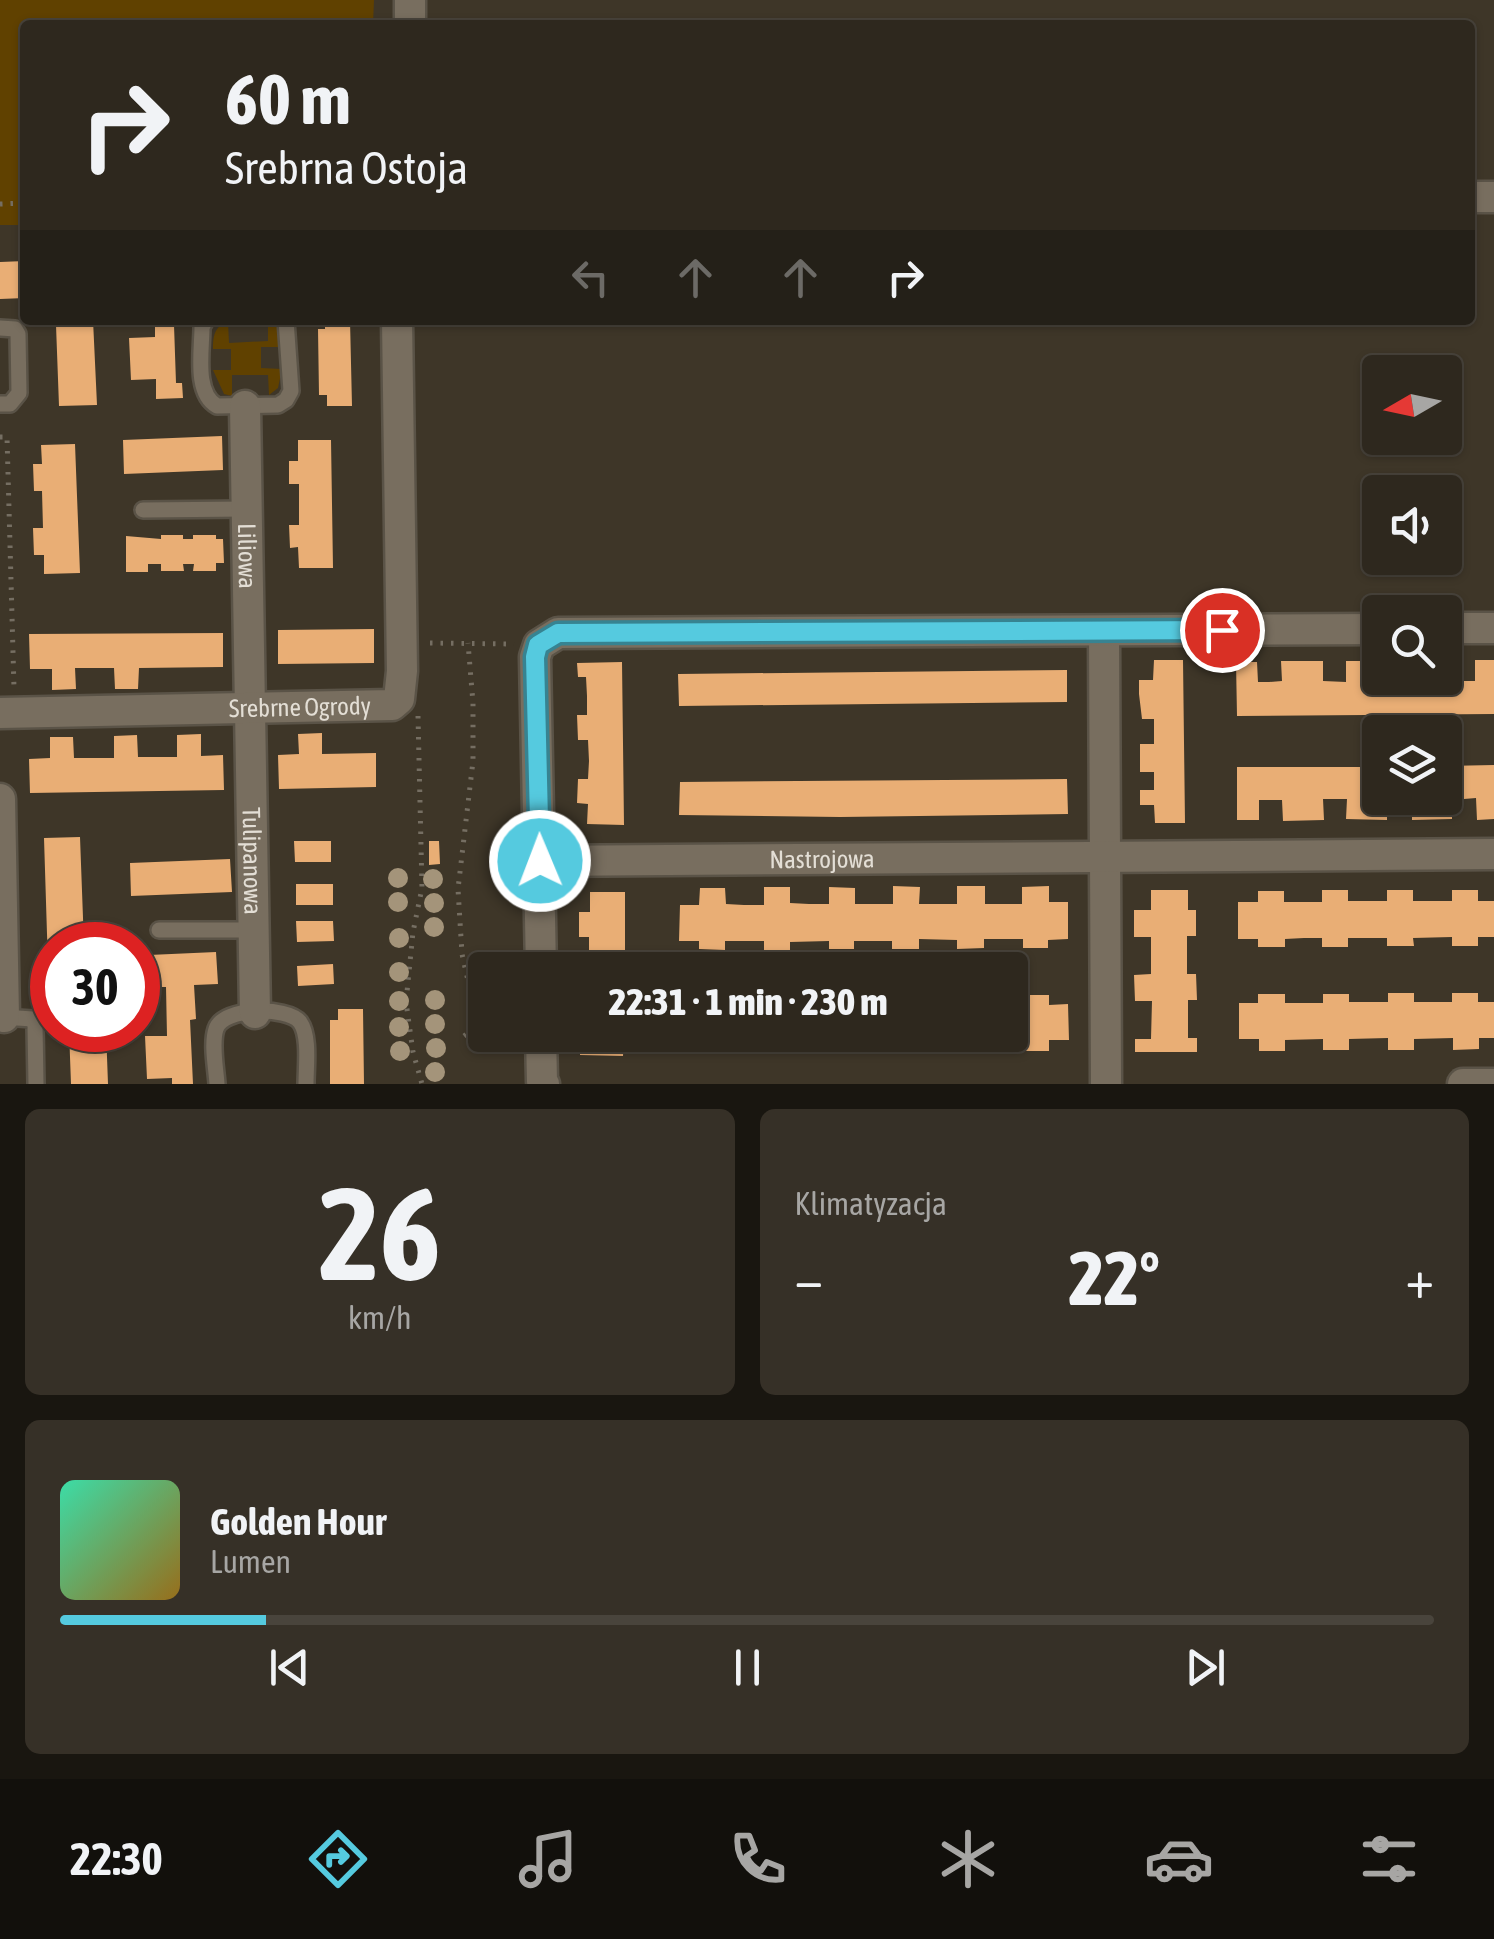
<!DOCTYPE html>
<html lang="pl">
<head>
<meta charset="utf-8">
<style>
	:root { --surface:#2e281e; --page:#363027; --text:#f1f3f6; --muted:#a7a6a4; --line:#49443c; --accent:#55cadf }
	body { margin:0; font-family:"Asap Condensed",sans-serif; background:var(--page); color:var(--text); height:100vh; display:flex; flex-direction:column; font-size:38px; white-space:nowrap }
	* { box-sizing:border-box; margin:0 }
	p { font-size:32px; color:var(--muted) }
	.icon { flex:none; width:55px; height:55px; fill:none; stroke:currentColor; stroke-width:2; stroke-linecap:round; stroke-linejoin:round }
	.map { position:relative; height:1084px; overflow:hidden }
	.side { display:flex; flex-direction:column; gap:25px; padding:25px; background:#191610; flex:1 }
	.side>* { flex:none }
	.top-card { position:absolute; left:20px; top:20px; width:1455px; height:305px; border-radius:10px; box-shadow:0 2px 8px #0004,0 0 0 2px var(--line); background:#2e281e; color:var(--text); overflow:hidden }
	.needle { width:65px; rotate:261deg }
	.buttons { position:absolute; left:1362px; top:355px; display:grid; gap:20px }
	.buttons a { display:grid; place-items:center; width:100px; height:100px; border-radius:10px; background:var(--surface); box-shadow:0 2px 8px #0004,0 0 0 2px var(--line); font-size:50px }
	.speed { position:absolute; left:30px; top:922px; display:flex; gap:20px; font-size:50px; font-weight:700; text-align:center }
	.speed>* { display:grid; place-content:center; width:130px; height:130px; border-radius:50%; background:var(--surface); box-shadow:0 2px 8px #0004,0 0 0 2px var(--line); line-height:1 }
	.speed .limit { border:15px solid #d22; background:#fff; color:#111 }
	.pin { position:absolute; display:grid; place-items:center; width:85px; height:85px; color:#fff; margin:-42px; border:5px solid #fff; border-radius:50%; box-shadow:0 2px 10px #0007 }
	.me { position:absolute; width:110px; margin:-55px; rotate:359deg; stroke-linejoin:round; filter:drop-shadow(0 0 8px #0008) }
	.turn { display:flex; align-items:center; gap:35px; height:210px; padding:0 40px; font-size:45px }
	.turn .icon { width:130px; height:130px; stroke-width:2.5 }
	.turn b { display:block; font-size:70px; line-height:85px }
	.lanes { display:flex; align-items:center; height:95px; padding:0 40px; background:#0003; justify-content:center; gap:50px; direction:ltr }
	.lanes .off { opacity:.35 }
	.big { font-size:75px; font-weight:800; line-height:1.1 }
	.side .tile { flex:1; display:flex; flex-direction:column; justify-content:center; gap:15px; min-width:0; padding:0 35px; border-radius:15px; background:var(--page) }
	.side .dial { align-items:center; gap:0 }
	.dial b { font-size:130px; line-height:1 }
	.song { display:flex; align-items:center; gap:30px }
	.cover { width:120px; height:120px; border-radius:15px; background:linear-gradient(135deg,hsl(160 70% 55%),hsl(40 70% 35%)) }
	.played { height:10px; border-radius:5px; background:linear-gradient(90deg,var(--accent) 15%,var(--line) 15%) }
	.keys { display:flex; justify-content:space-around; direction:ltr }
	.heat { display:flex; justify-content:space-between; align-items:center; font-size:55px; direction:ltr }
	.side .tiles { flex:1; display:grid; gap:25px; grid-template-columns:1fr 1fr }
	.tile:last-child { grid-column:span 2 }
	.trip { position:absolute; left:468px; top:952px; width:560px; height:100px; border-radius:10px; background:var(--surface); box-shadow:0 2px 8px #0004,0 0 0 2px var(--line); font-weight:800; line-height:100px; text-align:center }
	.menu { display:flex; height:160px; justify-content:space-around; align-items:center; background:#12100c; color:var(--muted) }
	.menu .icon { width:70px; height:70px }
	.menu .selected { color:var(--accent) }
	.menu b { font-size:45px; color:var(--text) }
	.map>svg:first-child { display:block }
	.green { fill:#604100 }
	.building { fill:#e9ae75 }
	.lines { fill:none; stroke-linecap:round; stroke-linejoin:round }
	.lane-casing { stroke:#5a5347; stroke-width:20 }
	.street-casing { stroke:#5a5347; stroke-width:35 }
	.path { stroke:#756e62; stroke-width:5; stroke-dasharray:2.5 8; stroke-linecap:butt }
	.lane { stroke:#786e5f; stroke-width:15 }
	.street { stroke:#786e5f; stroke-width:30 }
	.tree { fill:#a4947a }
	.route-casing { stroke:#378391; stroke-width:25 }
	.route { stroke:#55cadf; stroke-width:18 }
	.labels { text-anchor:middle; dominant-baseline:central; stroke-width:10; stroke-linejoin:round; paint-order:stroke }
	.street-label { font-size:25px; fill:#e3ded5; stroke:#342c1e }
</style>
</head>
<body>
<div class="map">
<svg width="1494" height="1084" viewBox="0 0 1494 1084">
	<rect width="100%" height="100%" fill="#3e3628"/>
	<path class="green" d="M0,0H374L373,25H25V225H0Z
		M268,321L279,329L281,347H261V368L282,369L278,388L269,395L268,375H232V396L224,394L213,370H231V349H213C213,337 214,326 228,322L229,343L268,341Z"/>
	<path class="building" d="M25,261V298L0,299V262Z
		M70,320H93L97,405L59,406L56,325H70Z
		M146,320H170V326L174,325L176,383H182L183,398L156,399V379L131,380L129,338L155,337V326L146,327Z
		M325,320H350L352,406H327V395H319L318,329H325Z
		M222,436L223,470L124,474L123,440Z
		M298,440H331L333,568H299L298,547L290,548L289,525H299V484H289V461H298Z
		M75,444L80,573L44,574V555H34L33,528H43L42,491H34L33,464H42L41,445Z
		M161,535H183V539H193V535H216V539H223L224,563H216V571H193L194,564H183L184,571H161V564H148V572H126V536L161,539Z
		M374,629V663L278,664V630Z
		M223,633V667L139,668L138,689H115L114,668H75L76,689L52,690V669H30L29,634Z
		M1154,660H1183L1185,823H1155L1154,805H1140V790H1154V772H1140V744H1154V719H1142L1139,694V680H1153Z
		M1445,660H1451L1452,681H1475V660H1494V714L1237,716L1236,662H1257L1258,682H1269L1282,681L1281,661H1323V681L1346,682V661H1380V678H1386V682H1398L1410,681V678H1445Z
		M622,662L624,825L587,824L588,804L577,803L578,779H588L589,761L588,740H578L577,715H587V696L586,677H578L577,663Z
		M1067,670V702L679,706L678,674Z
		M322,733V754L376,753V787L279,789L278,755L299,754L298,734Z
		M201,734V756L223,755L224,790L30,793L29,759L50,758V737H73L74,758H114V736L137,735L138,757H177V735Z
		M1494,765V819L1477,820L1476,798L1452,800V819L1412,820V798H1445V766Z
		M1237,767H1380V798H1387V820L1346,819L1347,799H1323L1324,820L1283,821L1282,800H1259V820H1237Z
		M1067,779L1068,814L840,817L679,815L680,782Z
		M80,837L84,945H52V998H49L44,838Z
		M294,841H331V862H295Z
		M429,841H439L440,864L429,865Z
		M230,859L232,892L131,896L130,863Z
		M296,884H333V905H296Z
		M893,886L920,887L919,904H957V886H985V904H1022V887L1049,886V902H1068V939L1048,940V948H1023V939H984V948L957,949V940L919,939V949H892V941H854V949H829V941L790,942V950H764V941H725V950L699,949V941H679L680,905H699L700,888H725L726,904L744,905H764V887H790V903L809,904H829V887L855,888V904H893Z
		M1151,890H1188V910H1196V936H1187V974H1196L1197,1000H1188V1038H1197V1052H1135V1039H1151L1152,1001H1135L1134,975L1151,974V937H1134V910H1151Z
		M1322,890H1348V901H1387V890H1413V901H1452V890H1478V901H1494V937H1478V946H1452V937L1413,938L1414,946H1387V938H1348V947H1322V938H1304L1285,939V947H1258V939H1238V902H1258V891H1284V902H1322Z
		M590,892H625V970H589V937H579V912H590Z
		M296,921H333L334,941L297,942Z
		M216,952L218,984L194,985L196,1019L190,1020L193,1084H172V1078L147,1079L145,1036H167L166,987H151L149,955Z
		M333,964L334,984L298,986L297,966Z
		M1388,993H1414V1002H1452V993H1478V1002H1494V1038H1479V1049L1453,1050V1038L1414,1039V1050H1388V1038L1349,1039V1050H1323V1039L1285,1040V1051H1259V1039H1239V1003H1258V994H1285V1003H1323V994H1349V1002H1388Z
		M1023,995H1049V1005L1068,1004L1069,1040H1049V1051H1023V1040L985,1041V1052L958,1051V1041H919V1052H893V1042H856V1053H829V1041H791V1053H763V1042L726,1043V1054H699V1042H679V1035H1010V1004H1023Z
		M338,1009H363L364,1084H330V1020H338Z
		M69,1030H106L108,1084H71Z
		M588,1035H624L623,1056L580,1055V1041L588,1042Z"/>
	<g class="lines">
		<g class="lane-casing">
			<path id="lane" d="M206,320L202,327C202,351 194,393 217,406L278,405L286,400L291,391L286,320
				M0,328L15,329L18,334L19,393L10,404H0
				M143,510L246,509
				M159,930H253
				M2,1017L33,1019L35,1026L36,1084
				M217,1084C216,1068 211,1044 216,1029C223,1007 287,1006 300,1022C310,1036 306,1066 306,1084"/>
		</g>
		<g class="street-casing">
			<g id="street">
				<path d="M410,0V25"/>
				<path d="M1470,197H1494"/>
				<path id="s1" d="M245,406L255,1013"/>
				<path d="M1445,628H1494"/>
				<path d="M1104,631L1106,1084"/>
				<path id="s2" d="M0,713L392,705L399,699L402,671L397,320"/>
				<path d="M0,799L4,1017"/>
				<path id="s3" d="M540,861L1494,854"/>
				<path d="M541,970L535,657L539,645L558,633L1380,629"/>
				<path d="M541,1035L542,1081L544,1084"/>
				<path d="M1463,1084H1494"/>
			</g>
		</g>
		<path class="path" d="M0,204L25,203
			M0,437H7L14,688
			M430,643L514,644
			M418,716L422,888L413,932L406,1002L413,1052L422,1084
			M464,1036L472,1030L473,1003L462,954L458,889L473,761V703L468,643"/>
		<use href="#lane" class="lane"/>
		<use href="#street" class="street"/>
	</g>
	<g class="tree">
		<circle cx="398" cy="878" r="10"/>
		<circle cx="433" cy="879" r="10"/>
		<circle cx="398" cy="902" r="10"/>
		<circle cx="434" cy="903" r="10"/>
		<circle cx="434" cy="927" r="10"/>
		<circle cx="399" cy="938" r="10"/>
		<circle cx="399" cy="972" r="10"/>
		<circle cx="435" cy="1000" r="10"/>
		<circle cx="399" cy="1001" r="10"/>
		<circle cx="435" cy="1024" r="10"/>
		<circle cx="399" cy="1027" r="10"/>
		<circle cx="436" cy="1048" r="10"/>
		<circle cx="400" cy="1051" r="10"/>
		<circle cx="435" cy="1072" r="10"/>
	</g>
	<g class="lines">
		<g class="route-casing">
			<path id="route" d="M540,861L535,657L538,645L558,633L1222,630"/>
		</g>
		<use href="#route" class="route"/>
	</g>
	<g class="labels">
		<g class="street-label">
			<text stroke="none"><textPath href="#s1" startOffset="150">Liliowa</textPath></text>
			<text stroke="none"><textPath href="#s2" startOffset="300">Srebrne Ogrody</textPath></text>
			<text stroke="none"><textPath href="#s3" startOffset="282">Nastrojowa</textPath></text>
			<text stroke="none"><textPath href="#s1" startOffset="455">Tulipanowa</textPath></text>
		</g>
	</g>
</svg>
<div class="buttons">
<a><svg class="needle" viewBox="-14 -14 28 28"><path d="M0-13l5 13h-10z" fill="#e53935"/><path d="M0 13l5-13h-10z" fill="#a7a6a4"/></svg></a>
<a><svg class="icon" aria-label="sound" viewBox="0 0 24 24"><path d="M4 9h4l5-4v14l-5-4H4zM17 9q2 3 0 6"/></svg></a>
<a><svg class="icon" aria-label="search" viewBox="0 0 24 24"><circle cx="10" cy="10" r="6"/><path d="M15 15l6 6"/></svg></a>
<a><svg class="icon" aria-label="layers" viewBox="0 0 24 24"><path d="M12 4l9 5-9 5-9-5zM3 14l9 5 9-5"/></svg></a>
</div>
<div class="speed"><div class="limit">30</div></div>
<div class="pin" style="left:1222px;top:630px;background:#d93025"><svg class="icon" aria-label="arrive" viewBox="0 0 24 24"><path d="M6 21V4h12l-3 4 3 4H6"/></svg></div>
<svg class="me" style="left:540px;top:861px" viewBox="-20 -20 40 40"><circle r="17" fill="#55cadf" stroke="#fff" stroke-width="3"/><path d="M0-11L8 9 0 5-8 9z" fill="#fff"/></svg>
<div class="trip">22:31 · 1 min · 230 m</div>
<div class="top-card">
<div class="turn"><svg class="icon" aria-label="right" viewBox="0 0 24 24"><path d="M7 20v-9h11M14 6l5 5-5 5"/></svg><div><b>60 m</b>Srebrna Ostoja</div></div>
<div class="lanes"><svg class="icon off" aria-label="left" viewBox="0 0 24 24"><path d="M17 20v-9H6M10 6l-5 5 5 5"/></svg><svg class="icon off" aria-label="ahead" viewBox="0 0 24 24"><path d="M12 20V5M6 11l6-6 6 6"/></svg><svg class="icon off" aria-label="ahead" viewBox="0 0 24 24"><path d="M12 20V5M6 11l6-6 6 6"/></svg><svg class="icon" aria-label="right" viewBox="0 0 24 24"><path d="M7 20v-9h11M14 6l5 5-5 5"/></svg></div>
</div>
</div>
<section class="side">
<div class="tiles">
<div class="tile dial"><b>26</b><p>km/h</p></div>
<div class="tile"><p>Klimatyzacja</p>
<div class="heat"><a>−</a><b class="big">22°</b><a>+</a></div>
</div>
<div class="tile">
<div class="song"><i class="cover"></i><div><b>Golden Hour</b><p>Lumen</p></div></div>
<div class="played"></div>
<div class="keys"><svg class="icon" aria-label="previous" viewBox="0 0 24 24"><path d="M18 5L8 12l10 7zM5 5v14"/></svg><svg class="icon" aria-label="pause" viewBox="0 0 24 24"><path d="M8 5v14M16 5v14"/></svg><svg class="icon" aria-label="next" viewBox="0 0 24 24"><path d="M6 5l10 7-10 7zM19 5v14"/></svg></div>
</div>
</div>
</section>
<nav class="menu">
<b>22:30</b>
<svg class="icon selected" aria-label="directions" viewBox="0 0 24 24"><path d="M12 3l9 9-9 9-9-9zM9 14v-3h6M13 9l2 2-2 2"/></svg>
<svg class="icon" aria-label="music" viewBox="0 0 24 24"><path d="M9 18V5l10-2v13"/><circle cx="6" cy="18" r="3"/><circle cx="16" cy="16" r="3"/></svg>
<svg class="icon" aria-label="phone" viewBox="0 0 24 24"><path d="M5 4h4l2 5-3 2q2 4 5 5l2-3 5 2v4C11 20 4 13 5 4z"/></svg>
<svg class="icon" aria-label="climate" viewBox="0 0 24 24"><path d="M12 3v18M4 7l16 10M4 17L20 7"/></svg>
<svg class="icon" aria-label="car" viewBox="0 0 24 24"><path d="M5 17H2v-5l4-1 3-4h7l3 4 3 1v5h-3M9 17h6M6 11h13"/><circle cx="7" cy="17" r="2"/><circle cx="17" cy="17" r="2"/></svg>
<svg class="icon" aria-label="filters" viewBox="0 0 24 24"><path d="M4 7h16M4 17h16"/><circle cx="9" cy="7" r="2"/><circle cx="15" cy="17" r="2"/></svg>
</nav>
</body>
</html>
